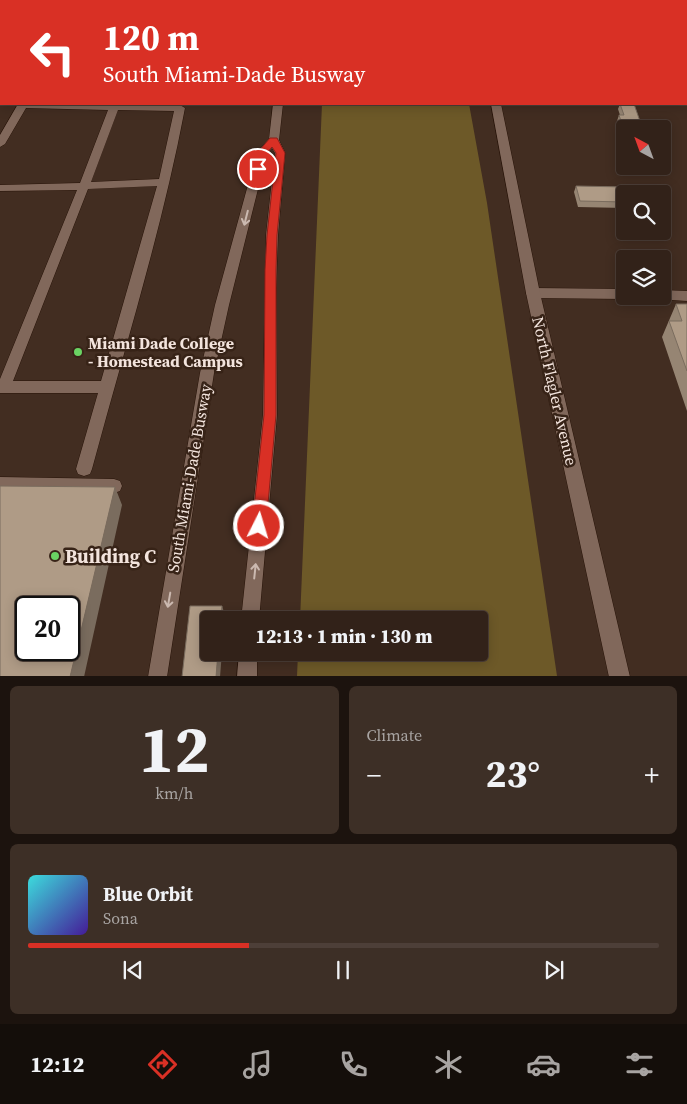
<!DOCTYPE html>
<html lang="en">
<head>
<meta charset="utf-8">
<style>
	:root { --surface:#322219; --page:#3d2f26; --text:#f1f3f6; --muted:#a8a4a2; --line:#4d3f38; --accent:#d93025 }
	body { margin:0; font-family:"Source Serif 4",serif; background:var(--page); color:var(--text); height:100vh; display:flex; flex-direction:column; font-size:19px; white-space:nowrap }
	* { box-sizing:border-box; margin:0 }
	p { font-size:16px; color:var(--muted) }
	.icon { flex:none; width:28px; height:28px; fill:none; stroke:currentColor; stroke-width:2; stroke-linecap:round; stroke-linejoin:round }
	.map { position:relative; height:676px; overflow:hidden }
	.panel { display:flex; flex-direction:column; gap:10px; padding:10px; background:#1c130e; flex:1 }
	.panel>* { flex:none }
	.top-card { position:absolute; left:0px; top:0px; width:688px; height:105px; box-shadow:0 2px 12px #0003,0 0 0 1px var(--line); background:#d93025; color:#fff; overflow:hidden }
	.needle { width:32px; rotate:319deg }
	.fabs { position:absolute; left:616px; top:120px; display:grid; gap:10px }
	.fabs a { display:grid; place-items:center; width:55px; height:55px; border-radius:5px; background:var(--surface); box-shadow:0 2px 12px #0003,0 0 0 1px var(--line); font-size:25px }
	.speed { position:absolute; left:15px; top:596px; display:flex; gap:10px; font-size:25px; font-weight:700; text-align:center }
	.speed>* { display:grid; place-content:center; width:65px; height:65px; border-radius:50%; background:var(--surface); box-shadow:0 2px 12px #0003,0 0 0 1px var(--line); line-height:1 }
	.speed .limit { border:2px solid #111; border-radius:8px; background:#fff; color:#111 }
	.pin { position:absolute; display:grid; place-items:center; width:42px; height:42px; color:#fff; margin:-21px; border:2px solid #fff; border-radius:50%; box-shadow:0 1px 5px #0007 }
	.me { position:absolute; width:55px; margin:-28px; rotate:5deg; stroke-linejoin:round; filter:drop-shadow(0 0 4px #0008) }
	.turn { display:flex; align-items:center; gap:18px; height:105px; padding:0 20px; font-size:22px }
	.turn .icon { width:65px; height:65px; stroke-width:2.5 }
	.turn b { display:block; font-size:35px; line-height:42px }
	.big { font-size:38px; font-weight:800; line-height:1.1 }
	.panel .widget { flex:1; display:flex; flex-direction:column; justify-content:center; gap:8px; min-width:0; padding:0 18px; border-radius:8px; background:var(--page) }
	.panel .dial { align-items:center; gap:0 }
	.dial b { font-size:65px; line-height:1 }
	.song { display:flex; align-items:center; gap:15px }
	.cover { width:60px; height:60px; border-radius:8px; background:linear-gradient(135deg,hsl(180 70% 55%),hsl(260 70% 35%)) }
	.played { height:5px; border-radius:2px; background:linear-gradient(90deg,var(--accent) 35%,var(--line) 35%) }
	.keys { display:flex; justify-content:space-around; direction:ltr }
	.heat { display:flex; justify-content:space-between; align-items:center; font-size:28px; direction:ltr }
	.panel .tiles { flex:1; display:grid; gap:10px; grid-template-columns:1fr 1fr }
	.widget:last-child { grid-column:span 2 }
	.trip { position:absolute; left:200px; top:611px; width:288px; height:50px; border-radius:5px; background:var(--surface); box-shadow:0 2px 12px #0003,0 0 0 1px var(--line); font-weight:800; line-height:50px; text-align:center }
	.tabs { display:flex; height:80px; justify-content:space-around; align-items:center; background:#140e0a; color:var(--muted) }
	.tabs .icon { width:35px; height:35px }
	.tabs .on { color:var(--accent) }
	.tabs b { font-size:22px; color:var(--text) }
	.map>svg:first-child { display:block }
	.green { fill:#6d5928 }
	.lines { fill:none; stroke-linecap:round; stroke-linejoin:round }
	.lane-casing { stroke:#281409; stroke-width:1 }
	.street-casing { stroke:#281409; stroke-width:1 }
	.secondary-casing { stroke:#281409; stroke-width:1 }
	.lane { fill:#81685b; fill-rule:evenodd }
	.street { fill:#81685b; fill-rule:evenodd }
	.secondary { fill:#81685b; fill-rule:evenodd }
	.wall { fill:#968573 }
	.shaded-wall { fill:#7a6c5e }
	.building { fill:#af9b86; stroke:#7a6c5e; fill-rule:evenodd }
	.oneway { stroke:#cbb9b0 }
	.route { fill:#d93025; stroke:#8d1f18 }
	.poi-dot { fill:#6ad363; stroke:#372317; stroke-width:2 }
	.labels { text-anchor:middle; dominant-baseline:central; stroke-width:5; stroke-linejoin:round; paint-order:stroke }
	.poi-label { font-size:16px; font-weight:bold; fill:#f3e4dd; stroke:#372317; text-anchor:start }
	.street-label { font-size:16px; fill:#f3e4dd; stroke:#372317 }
	.near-poi-label { font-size:19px; font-weight:bold; fill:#f3e4dd; stroke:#372317; text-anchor:start }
</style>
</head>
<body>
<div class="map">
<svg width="687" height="677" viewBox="0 0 687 677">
	<rect width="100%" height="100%" fill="#422d21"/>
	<path class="green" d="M322,104H469L487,203L557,676H297L298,653L479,652V620H300Z"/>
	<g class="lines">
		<g class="lane-casing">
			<path id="lane" d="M205,0H213V1H205Z
				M286,0H294V1H286Z
				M686,42H687V48H686Z
				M18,104L180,105L185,108C162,230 124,350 92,469L90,474L84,476L78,474L76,469L98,393H0V379L77,190L0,191V185L80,183L108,110L26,108L5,144L0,147V135ZM118,110L174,111L159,179L91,182ZM157,186L101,381H13L88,189Z
				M273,104H283L279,140L285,153L278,235L276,288L277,415L259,620H241L263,415L266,235L275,153L272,148L267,153L229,305L214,373L167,677H148L200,373L215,305L257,152L269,139Z
				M0,477L114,479L120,481L122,486L120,491L114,493L0,491Z
				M239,652H257V677H237Z"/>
		</g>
		<g class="street-casing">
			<path id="street" d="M686,19H687V25H686Z
				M533,288L625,289V296H631L625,299L533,298L528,297L526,293L528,289Z
				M662,290L687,291V301L657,299L656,296H662Z"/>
		</g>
		<g class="secondary-casing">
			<path id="secondary" d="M464,0H474V1H465Z
				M491,104H501L540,293L630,677H609L526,293Z"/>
		</g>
		<use href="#lane" class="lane"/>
		<use href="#street" class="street"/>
		<use href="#secondary" class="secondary"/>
	</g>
	<path class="wall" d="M513,0H571L570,1H513Z
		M625,0H669L668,1H626Z
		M620,104L642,127V129H625V133H621L617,121L619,115H620L618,109Z
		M576,186L625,194V208L578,207L574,192Z
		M676,304H687V411L662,337Z"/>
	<path class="shaded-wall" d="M45,0H58L57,1H45Z
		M1,78V103L0,105V80Z
		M115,487L122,505L84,677H70Z
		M222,606L225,615V620H221Z
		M218,652H222L220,677H216Z"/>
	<path class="building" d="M0,0H45V1H1V78L0,80Z
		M620,104H634L642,127H623L619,115H624Z
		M576,186L626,187L628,194H625V202L580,201Z
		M676,304H687V371L669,321H682Z
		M0,486L115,487L70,677H0ZM26,608H69V650H26Z
		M190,606H222L221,620H209V652H218L216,677H182Z"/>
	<defs><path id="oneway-shaft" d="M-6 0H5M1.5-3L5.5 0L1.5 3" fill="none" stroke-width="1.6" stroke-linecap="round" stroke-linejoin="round" transform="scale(1.25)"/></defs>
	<g class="oneway">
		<use href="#oneway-shaft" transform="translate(246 218) rotate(104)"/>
		<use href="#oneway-shaft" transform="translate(255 571) rotate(-84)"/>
		<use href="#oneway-shaft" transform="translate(169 600) rotate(100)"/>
	</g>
	<path class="route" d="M270,138H277L285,153L277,235L276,270V415L266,526L264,531L259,533L254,531L252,526L264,415L265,270L267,235L276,153L272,147L267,153L261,171H258L254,169L258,152Z"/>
	<g class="poi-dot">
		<circle cx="78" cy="352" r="5"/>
		<circle cx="55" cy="556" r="5"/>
	</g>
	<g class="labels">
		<g class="poi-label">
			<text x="88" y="343">Miami Dade College<tspan x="88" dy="18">- Homestead Campus</tspan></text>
		</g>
		<g class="street-label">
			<text transform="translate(555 391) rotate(77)">North Flagler Avenue</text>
			<text transform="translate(189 478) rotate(-80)">South Miami-Dade Busway</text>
		</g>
		<g class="near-poi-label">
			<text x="65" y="556">Building C</text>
		</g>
	</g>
</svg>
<div class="fabs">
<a><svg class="needle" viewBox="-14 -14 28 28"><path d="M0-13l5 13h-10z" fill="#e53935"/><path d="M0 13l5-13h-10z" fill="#a8a4a2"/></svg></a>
<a><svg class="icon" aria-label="search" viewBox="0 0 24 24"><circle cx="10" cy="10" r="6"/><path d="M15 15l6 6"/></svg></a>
<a><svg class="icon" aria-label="layers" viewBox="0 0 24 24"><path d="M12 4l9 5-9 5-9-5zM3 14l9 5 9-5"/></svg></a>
</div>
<div class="speed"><div class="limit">20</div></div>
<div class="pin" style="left:258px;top:169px;background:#d93025"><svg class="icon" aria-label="arrive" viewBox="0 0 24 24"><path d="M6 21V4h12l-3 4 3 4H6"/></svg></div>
<svg class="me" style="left:259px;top:526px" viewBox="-20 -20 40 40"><circle r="17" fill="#d93025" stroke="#fff" stroke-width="3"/><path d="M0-11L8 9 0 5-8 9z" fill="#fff"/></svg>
<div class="trip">12:13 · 1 min · 130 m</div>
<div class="top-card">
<div class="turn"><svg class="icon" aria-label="left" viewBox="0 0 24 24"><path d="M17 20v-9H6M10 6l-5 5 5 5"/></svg><div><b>120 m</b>South Miami-Dade Busway</div></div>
</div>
</div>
<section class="panel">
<div class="tiles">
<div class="widget dial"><b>12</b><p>km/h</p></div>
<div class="widget"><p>Climate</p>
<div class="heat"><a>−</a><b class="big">23°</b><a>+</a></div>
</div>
<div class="widget">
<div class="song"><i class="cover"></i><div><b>Blue Orbit</b><p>Sona</p></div></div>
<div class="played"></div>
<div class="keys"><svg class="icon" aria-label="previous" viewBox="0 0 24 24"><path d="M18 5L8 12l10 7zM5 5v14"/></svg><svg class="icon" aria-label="pause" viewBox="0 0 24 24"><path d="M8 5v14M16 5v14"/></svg><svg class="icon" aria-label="next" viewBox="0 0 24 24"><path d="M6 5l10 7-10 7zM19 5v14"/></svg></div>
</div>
</div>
</section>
<nav class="tabs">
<b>12:12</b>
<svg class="icon on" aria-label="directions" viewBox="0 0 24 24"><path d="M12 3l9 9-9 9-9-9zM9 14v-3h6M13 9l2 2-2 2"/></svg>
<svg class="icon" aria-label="music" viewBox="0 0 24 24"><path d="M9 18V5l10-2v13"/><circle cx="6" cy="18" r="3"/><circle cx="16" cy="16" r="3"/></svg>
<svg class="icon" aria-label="phone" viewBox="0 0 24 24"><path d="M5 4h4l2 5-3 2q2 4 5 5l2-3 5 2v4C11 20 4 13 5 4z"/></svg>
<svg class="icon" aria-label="climate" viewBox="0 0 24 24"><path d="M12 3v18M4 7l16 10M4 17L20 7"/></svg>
<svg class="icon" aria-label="car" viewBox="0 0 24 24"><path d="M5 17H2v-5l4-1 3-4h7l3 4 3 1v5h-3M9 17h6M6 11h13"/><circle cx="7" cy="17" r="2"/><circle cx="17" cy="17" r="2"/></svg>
<svg class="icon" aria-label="filters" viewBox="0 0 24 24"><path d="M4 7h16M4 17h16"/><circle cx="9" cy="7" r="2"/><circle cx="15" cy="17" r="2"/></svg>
</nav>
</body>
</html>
